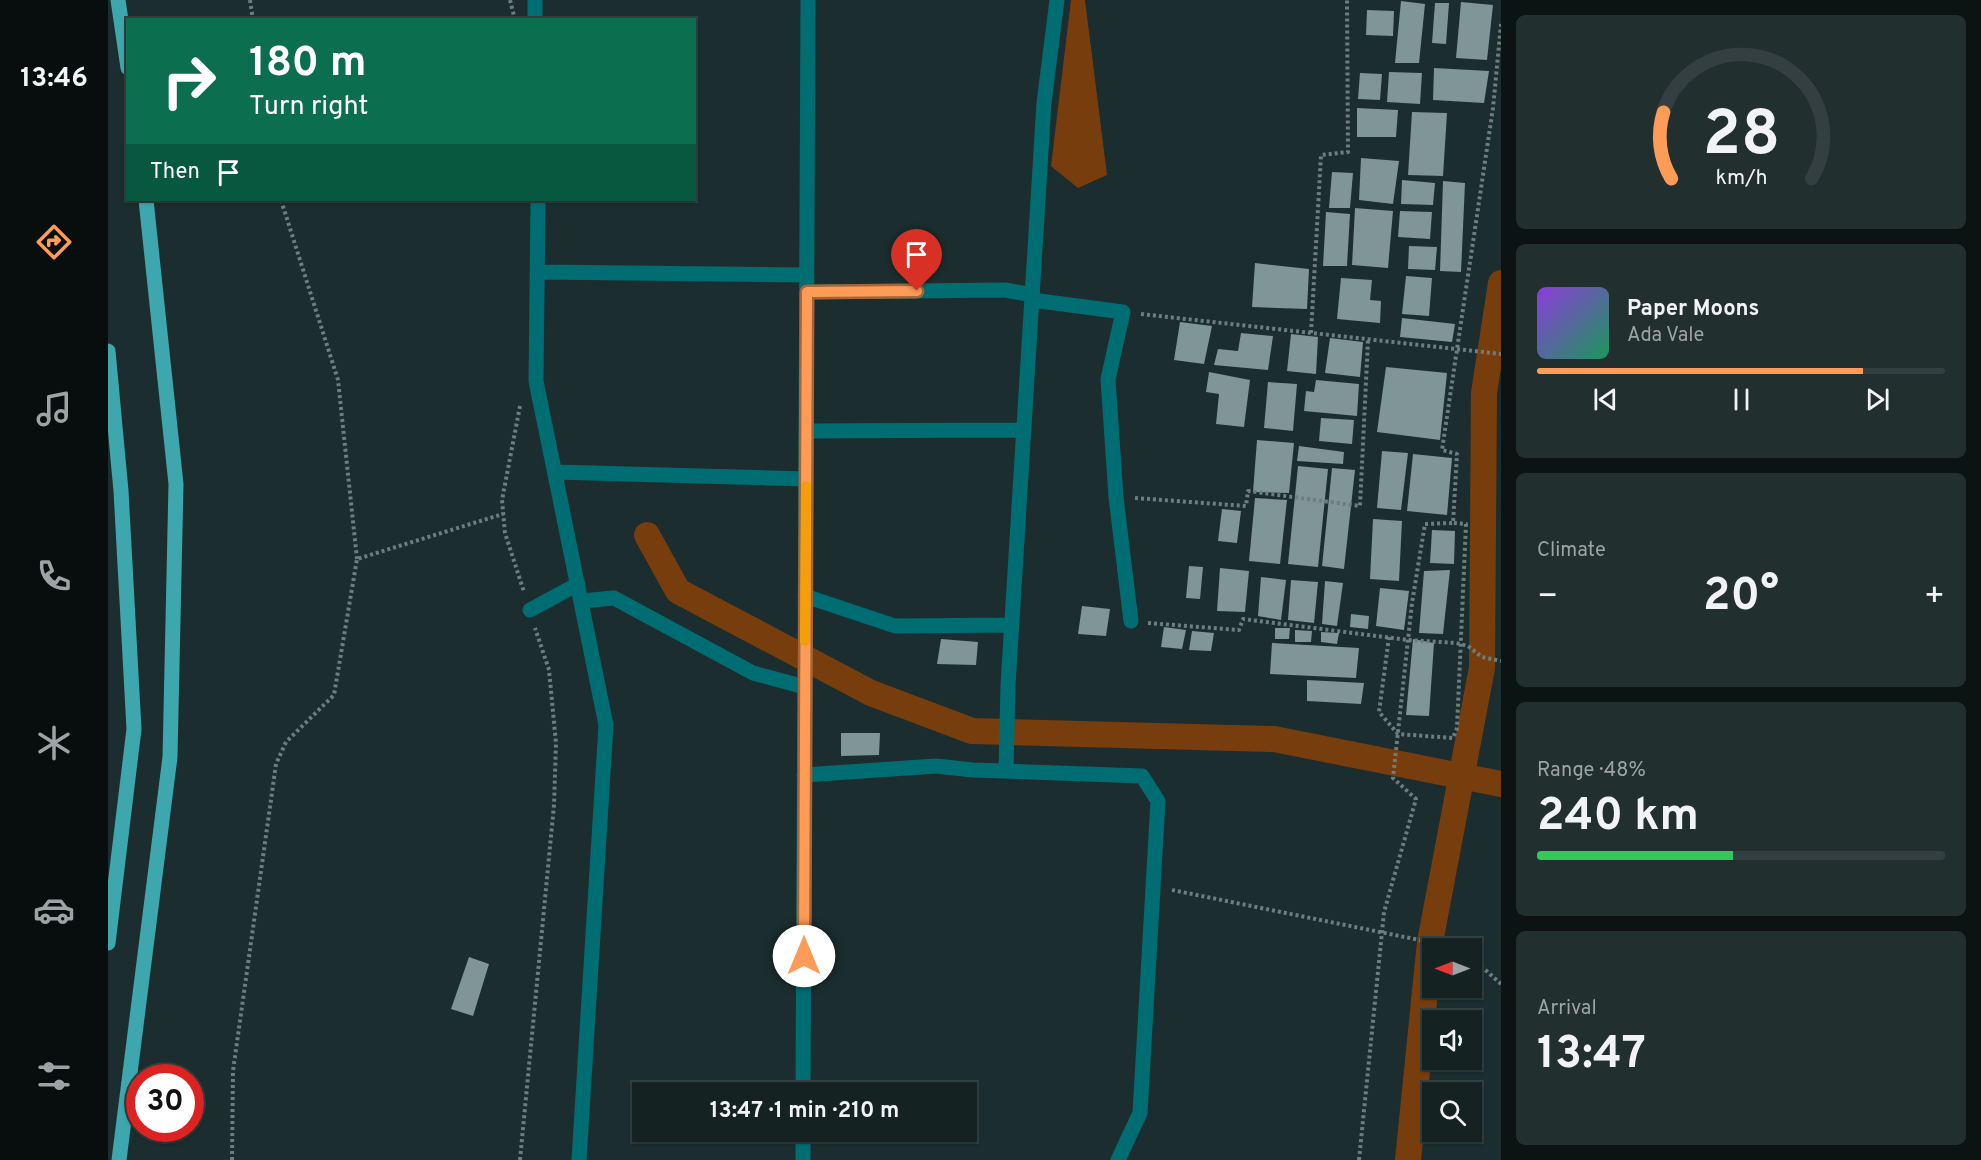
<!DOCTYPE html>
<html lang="en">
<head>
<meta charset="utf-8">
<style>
	:root { --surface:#142222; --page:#212f2f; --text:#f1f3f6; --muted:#9da4a5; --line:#333f40; --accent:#fe9c57 }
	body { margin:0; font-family:Overpass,sans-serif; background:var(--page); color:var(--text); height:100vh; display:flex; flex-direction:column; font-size:22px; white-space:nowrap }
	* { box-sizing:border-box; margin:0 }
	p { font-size:20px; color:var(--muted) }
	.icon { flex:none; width:33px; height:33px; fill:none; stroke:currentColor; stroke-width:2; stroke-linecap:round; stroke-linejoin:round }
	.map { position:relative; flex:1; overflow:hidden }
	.drawer { display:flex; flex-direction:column; gap:15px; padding:15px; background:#0b1313; width:480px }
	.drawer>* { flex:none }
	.hud { position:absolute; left:18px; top:18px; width:570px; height:183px; border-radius:0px; box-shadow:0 2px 4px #0004,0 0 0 2px var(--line); background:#0b6e4f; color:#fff; overflow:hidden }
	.needle { width:39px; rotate:270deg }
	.fabs { position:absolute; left:1314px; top:938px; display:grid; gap:12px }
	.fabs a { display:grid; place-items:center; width:60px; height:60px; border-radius:0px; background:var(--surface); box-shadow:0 2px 4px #0004,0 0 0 2px var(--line); font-size:30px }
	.speed { position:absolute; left:18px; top:1064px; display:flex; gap:12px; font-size:30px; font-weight:700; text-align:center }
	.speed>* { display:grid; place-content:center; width:78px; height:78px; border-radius:50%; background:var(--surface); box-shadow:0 2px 4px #0004,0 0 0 2px var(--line); line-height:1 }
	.speed .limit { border:9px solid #d22; background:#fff; color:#111 }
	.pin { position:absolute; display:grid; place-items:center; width:51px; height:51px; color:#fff; margin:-62px -26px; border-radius:50% 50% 50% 0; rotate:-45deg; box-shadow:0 0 6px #0007 }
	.pin .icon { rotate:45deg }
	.me { position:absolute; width:66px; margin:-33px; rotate:0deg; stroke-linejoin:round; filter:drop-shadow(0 0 4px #0008) }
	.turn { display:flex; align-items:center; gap:21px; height:126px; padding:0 24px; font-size:27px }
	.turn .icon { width:78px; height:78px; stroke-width:2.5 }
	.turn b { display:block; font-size:42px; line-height:51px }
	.then { display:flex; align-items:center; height:57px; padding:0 24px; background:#0003; gap:12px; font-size:22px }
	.big { font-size:45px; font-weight:700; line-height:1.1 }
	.drawer .card { flex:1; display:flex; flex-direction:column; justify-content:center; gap:9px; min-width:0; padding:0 21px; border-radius:9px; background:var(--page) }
	.drawer .dial { align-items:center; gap:0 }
	.dial svg { height:156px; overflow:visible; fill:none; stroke:var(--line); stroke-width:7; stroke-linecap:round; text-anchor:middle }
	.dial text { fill:var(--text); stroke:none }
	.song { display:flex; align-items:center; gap:18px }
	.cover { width:72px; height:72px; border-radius:9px; background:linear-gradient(135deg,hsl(270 70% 55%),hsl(150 70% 35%)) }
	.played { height:6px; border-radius:3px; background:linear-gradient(90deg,var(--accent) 80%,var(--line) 80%) }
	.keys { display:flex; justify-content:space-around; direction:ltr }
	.heat { display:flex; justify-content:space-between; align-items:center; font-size:33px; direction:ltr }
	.charge { height:9px; border-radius:4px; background:linear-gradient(90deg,#34c759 48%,var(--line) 0) }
	.trip { position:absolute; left:524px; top:1082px; width:345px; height:60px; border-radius:0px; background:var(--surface); box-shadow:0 2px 4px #0004,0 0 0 2px var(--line); font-weight:700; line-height:60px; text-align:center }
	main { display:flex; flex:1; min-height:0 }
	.tabs { display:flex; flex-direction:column; width:108px; justify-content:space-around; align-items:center; background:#080e0e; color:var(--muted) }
	.tabs .icon { width:42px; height:42px }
	.tabs .selected { color:var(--accent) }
	.tabs b { font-size:27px; color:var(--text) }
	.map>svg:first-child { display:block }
	.water { fill:#783d0d }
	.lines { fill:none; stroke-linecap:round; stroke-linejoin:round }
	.canal { stroke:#783d0d; stroke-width:26 }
	.building { fill:#809596 }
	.path { stroke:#6e7d7e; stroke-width:4; stroke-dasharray:3 3; stroke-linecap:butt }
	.minor { stroke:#006d73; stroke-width:15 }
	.major { stroke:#3ea6ad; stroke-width:15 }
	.route-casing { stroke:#a56539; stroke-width:15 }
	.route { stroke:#fe9c57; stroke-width:10 }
	.slow { stroke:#f59e0b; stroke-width:10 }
</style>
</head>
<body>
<main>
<nav class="tabs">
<b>13:46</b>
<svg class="icon selected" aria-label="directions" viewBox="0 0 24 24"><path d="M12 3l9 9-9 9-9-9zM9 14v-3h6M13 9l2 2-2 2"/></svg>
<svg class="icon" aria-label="music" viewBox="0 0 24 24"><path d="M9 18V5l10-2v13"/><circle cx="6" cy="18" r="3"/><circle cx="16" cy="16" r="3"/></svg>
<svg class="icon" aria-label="phone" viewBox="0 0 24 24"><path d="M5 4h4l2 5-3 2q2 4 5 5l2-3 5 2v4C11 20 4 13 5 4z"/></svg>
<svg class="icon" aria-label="climate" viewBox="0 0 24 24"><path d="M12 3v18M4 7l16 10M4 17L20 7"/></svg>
<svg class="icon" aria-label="car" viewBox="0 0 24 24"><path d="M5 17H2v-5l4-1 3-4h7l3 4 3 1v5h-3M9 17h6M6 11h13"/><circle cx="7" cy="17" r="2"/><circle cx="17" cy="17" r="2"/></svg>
<svg class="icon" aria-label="filters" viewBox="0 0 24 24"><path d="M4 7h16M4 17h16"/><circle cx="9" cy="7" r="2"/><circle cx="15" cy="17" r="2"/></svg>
</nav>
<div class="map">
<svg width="1393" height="1160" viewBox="0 0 1393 1160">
	<rect width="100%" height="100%" fill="#1b2d2e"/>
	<path class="water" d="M963,0H977L999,175L970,188L943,166Z"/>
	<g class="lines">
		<path class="canal" d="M539,535L570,591L763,693L864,731L1166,739L1393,784
			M1300,1160L1322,942L1374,668L1376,393L1393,283"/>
	</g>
	<path class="building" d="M1293,1L1317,4L1311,63H1287Z
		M1353,2L1385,5L1379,60L1348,58Z
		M1327,3H1341L1338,44L1324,43Z
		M1259,10L1286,11L1285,36L1258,35Z
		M1326,68L1381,71L1376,103L1325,100Z
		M1281,72L1314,73L1312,104L1279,102Z
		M1252,73L1274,74L1272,100L1250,99Z
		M1249,108L1290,110L1288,137H1249Z
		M1304,112L1339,113L1335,176L1300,175Z
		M1253,158L1291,161L1285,204L1251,200Z
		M1224,172L1245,173L1242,208H1221Z
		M1294,180L1327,183L1325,205L1293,204Z
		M1335,181L1357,183L1353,272L1332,271Z
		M1247,208L1285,211L1280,268L1244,265Z
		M1292,211L1324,212L1322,239L1290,237Z
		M1218,212L1242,214L1239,266H1215Z
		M1301,246L1329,247L1327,270L1300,269Z
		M1147,263L1201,269L1199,309L1144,307Z
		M1298,276L1324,278L1321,316L1294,314Z
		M1233,278L1264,280L1262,300L1273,301L1272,323L1229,319Z
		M1294,318L1347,324L1344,342L1292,337Z
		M1072,322L1104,326L1096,364L1066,360Z
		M1133,333L1165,336L1160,370L1106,365L1110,349L1130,351Z
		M1183,334L1210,337L1208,374L1179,371Z
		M1222,338L1255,342L1252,377L1217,373Z
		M1278,367L1339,373L1332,440L1269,432Z
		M1101,372L1142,380L1136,427L1108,424L1111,394L1098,392Z
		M1208,380L1251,384L1249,416L1196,411L1198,391L1206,392Z
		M1160,382L1189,384L1185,431L1156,428Z
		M1213,418L1246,420L1244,444L1211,441Z
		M1149,440L1186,443L1181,493L1145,492Z
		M1191,446L1236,452L1235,464L1189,461Z
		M1274,451L1300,453L1293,510L1269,508Z
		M1305,454L1344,458L1339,515L1299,511Z
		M1190,466L1220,469L1210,567L1180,564Z
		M1224,468L1247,470L1236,569L1214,566Z
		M1147,498L1179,500L1172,564L1141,561Z
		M1114,509L1133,511L1129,543L1110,541Z
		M1265,519L1294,521L1291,581L1262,579Z
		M1324,530L1347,531L1346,564L1322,563Z
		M1081,566L1095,567L1092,599L1078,598Z
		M1112,568L1141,571L1137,612L1109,611Z
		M1342,570L1335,634L1311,633L1316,571Z
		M1153,577L1178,580L1173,620L1150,616Z
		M1183,580L1210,582L1206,623L1180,620Z
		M1217,581L1235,583L1229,626L1214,624Z
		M1272,588L1301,591L1296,630L1268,626Z
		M974,606L1002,609L998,636L970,634Z
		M1243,614L1261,616L1260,629L1242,627Z
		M1056,627L1078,630L1074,649L1053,647Z
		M1167,628H1182L1181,639H1167Z
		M1187,630L1204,631L1203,642H1187Z
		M1084,631L1106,633L1103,651L1081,650Z
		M1213,632L1231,633L1229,644L1213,642Z
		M833,639L870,642L868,665L829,664Z
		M1305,639L1326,643L1321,716L1298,715Z
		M1164,643L1251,648L1248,678L1162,674Z
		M1199,680L1256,683L1253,704L1199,701Z
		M733,733H772L771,755L733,756Z
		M361,957L381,964L365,1016L343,1009Z"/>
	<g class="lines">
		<path class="path" d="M142,0L145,20
			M402,0L406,16
			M173,200L230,380L249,559
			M1033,314L1393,354
			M1203,333L1213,155L1240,152L1239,0
			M412,406L394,500L397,533L416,592
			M1027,498L1138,506L1140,491L1252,506L1260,340
			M1040,623L1131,630L1135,619L1300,640L1348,643L1360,646L1374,657L1393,661
			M1281,637L1271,712L1290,734L1345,738L1349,728L1358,524L1345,523
			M1064,890L1351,948
			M1364,958L1393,984
			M124,1160L125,1071L168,764L178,742L226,695L249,559L395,514
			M412,1160L446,805L448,743L441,670L427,628
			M1251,1160L1276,912L1308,799L1285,778L1304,603L1317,524L1345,523L1349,454L1334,450L1385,108L1393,24"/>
		<path class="minor" d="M427,0V20
			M430,200L428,381L498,725L471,1160
			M432,272L699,275
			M699,292L897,290L925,295
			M924,300L1015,312L1000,379L1008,497L1023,621
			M698,431L916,430
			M447,472L698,479
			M697,596L787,626L904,625
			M473,601L506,598L645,673L697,687
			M422,610L470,584
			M898,771L900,685L936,103L949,0
			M696,775L828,766L865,770L1034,776L1050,801L1032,1113L1010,1160
			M695,1092L700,0
			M695,1160V1131"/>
		<path class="major" d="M10,0L20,68
			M0,351L13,491L26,729L0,943
			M11,1160L62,757L68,484L38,200"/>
	</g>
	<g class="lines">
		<g class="route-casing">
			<path id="route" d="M696,956L699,292L809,291"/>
		</g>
		<use href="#route" class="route"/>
		<path class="slow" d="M697,641L698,486"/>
	</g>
</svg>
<div class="fabs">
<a><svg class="needle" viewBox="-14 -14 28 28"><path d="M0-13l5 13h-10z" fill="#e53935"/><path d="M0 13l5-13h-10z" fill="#9da4a5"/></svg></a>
<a><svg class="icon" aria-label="sound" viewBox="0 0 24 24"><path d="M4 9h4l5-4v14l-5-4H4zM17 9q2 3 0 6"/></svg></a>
<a><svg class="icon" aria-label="search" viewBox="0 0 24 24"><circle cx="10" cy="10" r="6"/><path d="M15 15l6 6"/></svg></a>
</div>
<div class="speed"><div class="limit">30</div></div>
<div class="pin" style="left:809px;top:291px;background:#d93025"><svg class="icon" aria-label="arrive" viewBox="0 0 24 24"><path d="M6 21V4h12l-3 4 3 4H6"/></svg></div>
<svg class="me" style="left:696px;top:956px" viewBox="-20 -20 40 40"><circle r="19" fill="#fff"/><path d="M0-13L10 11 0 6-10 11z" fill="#fe9c57"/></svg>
<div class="trip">13:47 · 1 min · 210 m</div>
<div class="hud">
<div class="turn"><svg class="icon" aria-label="right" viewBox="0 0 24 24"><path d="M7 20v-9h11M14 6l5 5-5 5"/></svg><div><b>180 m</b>Turn right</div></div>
<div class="then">Then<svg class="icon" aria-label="arrive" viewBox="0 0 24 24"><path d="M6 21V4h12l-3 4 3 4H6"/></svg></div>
</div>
</div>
<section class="drawer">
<div class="card dial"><svg viewBox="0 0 100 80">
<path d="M14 69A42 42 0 1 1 86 69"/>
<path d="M14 69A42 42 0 0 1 10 35" stroke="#fe9c57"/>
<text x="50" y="56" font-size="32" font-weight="700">28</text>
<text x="50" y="72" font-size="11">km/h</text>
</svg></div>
<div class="card">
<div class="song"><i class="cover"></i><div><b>Paper Moons</b><p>Ada Vale</p></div></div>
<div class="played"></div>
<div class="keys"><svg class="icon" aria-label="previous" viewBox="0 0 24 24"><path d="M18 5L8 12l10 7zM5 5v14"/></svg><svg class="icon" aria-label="pause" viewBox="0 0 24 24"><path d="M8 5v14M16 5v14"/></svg><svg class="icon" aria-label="next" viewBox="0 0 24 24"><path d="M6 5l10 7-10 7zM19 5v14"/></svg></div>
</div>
<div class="card"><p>Climate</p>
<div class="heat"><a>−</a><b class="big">20°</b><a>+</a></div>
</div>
<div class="card"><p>Range · 48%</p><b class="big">240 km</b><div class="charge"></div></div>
<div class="card"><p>Arrival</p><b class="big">13:47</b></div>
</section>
</main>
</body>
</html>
